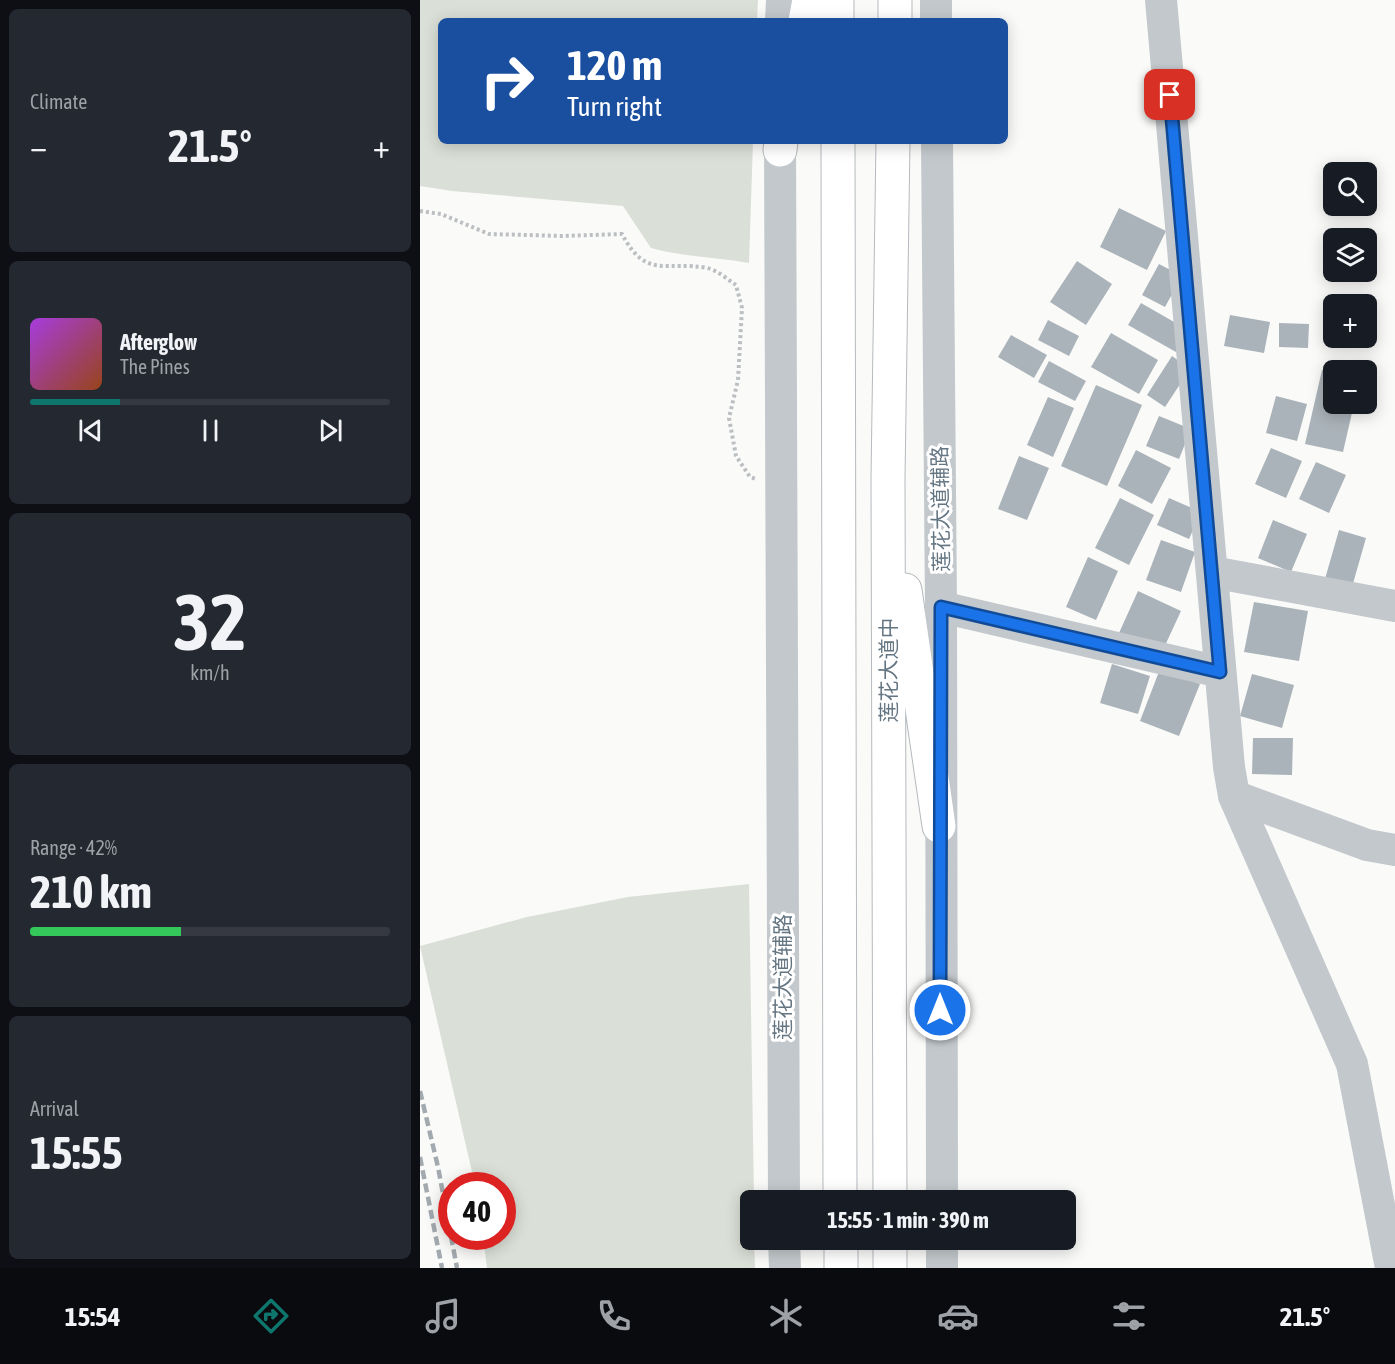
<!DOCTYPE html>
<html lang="en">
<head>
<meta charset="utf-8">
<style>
	:root { --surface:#171b24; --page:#242831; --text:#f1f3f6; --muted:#9ea1a6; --line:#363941; --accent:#0f766e }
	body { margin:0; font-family:"Asap Condensed","Noto Sans SC",sans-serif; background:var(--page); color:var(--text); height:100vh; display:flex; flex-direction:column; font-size:22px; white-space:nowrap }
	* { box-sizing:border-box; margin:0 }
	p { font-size:20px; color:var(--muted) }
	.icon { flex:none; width:33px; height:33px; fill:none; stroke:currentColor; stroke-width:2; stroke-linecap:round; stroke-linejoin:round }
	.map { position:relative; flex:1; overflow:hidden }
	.panel { display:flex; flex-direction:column; gap:9px; padding:9px; background:#0d0f14; width:420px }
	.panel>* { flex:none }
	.guide { position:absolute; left:18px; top:18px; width:570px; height:126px; border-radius:9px; box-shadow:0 3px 15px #0003; background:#1a4fa0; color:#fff; overflow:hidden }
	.controls { position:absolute; left:903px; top:162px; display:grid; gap:12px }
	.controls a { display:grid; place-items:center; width:54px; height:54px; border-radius:9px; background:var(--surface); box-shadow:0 3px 15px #0003; font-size:30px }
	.speed { position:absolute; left:18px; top:1172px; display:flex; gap:12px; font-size:30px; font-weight:700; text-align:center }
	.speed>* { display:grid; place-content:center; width:78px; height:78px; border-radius:50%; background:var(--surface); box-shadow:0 3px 15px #0003; line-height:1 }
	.speed .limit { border:9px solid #d22; background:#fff; color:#111 }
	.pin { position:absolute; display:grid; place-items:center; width:51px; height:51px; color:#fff; margin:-26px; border-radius:12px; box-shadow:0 3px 9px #0006 }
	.me { position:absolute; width:66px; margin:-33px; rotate:0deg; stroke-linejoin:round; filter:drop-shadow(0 0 4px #0008) }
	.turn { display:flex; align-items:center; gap:21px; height:126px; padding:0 30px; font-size:27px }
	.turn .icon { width:78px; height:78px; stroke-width:2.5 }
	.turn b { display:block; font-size:42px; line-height:51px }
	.big { font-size:45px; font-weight:700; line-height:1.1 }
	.panel .widget { flex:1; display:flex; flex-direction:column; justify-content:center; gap:9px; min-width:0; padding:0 21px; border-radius:9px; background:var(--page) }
	.panel .dial { align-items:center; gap:0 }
	.dial b { font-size:78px; line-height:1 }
	.song { display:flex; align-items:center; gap:18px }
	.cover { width:72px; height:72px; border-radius:9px; background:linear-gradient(135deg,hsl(280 70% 55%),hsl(20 70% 35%)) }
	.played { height:6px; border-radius:3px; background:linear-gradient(90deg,var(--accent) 25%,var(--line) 25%) }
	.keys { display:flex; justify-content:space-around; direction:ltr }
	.heat { display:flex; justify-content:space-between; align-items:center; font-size:33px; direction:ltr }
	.charge { height:9px; border-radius:4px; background:linear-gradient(90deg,#34c759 42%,var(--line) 0) }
	.trip { position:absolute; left:320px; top:1190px; width:336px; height:60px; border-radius:9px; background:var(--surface); box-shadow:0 3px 15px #0003; font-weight:700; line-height:60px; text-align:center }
	.tab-bar { display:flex; height:96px; justify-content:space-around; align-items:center; background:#090b0e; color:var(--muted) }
	.tab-bar .icon { width:42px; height:42px }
	.tab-bar .current { color:var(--accent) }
	.tab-bar b { font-size:27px; color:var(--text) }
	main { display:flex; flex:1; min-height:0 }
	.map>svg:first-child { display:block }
	.green { fill:#dadfd7 }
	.building { fill:#aab3b9 }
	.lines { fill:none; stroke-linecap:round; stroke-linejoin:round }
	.major-casing { stroke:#b5babe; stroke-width:35 }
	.path { stroke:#bbbfc2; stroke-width:4; stroke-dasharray:3 3; stroke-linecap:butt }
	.minor { stroke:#c3c8cc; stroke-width:32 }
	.major { stroke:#fff; stroke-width:33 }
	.rail { stroke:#a2aab0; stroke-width:4.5; stroke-dasharray:9 4.5; stroke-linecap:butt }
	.route-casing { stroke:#114b97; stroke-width:15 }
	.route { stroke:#1a73e8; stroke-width:10 }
	.labels { text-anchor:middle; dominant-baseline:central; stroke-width:6; stroke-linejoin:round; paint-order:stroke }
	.street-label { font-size:21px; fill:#657683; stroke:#fff }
</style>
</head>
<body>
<main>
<section class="panel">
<div class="widget"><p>Climate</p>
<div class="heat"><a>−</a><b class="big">21.5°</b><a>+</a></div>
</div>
<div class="widget">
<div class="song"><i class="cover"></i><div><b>Afterglow</b><p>The Pines</p></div></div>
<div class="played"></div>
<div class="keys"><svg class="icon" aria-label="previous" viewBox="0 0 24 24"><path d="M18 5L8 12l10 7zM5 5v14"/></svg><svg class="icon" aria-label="pause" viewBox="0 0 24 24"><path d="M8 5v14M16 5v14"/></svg><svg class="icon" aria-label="next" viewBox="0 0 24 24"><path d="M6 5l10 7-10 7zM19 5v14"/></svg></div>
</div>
<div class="widget dial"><b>32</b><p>km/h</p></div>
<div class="widget"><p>Range · 42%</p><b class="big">210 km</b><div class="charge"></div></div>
<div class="widget"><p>Arrival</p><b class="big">15:55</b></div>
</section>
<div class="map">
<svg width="975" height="1268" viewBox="0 0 975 1268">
	<rect width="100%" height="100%" fill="#fafaf8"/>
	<path class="green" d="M0,0H338L337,21H21V141H333L329,263C296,257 263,257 231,248L203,206L32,191L0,186Z
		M329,884L334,1200H330V1239H334L335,1268H67L63,1236H82V1185H55L0,946L107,917L208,897Z"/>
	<path class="building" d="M699,208L746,231L727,270L680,247Z
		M657,261L692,284L666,325L630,302Z
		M739,264L762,276L745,307L722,295Z
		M721,303L768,330L756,352L708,325Z
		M810,315L850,322L844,353L804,346Z
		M628,320L659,336L649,356L618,340Z
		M859,323L889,324L888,348L859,347Z
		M691,333L738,360L719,394L671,367Z
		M591,335L627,355L614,378L578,357Z
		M752,356L770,369L745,407L727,395Z
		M629,361L666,381L655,401L618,382Z
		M902,370L914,372V404H934L923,452L885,444Z
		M676,385L722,405L687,486L641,466Z
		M856,396L887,404L877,441L846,433Z
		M628,397L654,408L633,457L607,445Z
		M739,416L771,429L759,459L726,446Z
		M851,448L882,461L866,498L835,484Z
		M716,450L751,468L732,504L698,486Z
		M599,456L629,468L607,520L578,509Z
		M896,462L926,475L909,513L879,499Z
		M700,498L734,515L709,565L675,548Z
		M749,498L781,512L769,539L737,525Z
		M853,520L887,534L871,572L838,558Z
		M919,530L946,538L932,587L905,579Z
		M741,540L775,552L761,592L726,580Z
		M668,557L698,571L676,620L646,607Z
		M718,591L761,611L742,652L699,633Z
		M834,602L888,611L879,661L824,652Z
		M692,664L730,676L718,714L680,703Z
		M740,669L780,684L759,736L720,721Z
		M832,674L874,685L862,728L820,716Z
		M833,738H873L872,775L832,774Z"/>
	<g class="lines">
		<g class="major-casing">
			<path id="major" d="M417,0V21
				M385,21L389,0
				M475,21V0
				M418,141L420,1200
				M360,150L361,141
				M485,590L519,826
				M470,1200L468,478L473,141
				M421,1239V1268
				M470,1239V1268"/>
		</g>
		<path class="path" d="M0,211L21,214L69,234L142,236L202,234C227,281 246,260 287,268C297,270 307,279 316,285L322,308L318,380L309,418L316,456L330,477L336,479"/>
		<path class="minor" d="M516,0V21
			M741,0L809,767L814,796L932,1064L971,1268
			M361,21L362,0
			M360,141L364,1200
			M517,141L521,607L522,1200
			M792,572L975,606
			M521,607L800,672
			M814,796L947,845L975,850
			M364,1239L365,1268
			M522,1239V1268"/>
		<use href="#major" class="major"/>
		<path class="rail" d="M0,1091L18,1167L37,1268
			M0,1157L22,1268"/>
	</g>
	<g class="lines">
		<g class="route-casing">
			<path id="route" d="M520,1010L521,607L800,672L750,95"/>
		</g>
		<use href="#route" class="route"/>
	</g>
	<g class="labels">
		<g class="street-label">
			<text transform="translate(520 509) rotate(-91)">莲花大道辅路</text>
			<text transform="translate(468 670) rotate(-90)">莲花大道中</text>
			<text transform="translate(362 977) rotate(-90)">莲花大道辅路</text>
		</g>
	</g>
</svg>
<div class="controls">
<a><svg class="icon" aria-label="search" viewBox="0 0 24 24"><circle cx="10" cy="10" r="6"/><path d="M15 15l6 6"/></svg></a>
<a><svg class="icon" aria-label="layers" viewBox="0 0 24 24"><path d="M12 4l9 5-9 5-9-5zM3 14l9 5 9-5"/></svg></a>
<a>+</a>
<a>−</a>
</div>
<div class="speed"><div class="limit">40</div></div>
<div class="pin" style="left:750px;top:95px;background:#d93025"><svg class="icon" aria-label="arrive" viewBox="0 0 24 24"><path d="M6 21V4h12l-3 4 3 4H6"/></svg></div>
<svg class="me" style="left:520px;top:1010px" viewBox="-20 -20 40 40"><circle r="17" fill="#1a73e8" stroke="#fff" stroke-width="3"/><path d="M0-11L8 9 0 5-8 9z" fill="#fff"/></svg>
<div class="trip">15:55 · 1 min · 390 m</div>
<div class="guide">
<div class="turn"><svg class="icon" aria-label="right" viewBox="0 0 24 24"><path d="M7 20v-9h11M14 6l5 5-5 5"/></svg><div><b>120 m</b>Turn right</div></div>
</div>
</div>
</main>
<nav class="tab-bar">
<b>15:54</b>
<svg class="icon current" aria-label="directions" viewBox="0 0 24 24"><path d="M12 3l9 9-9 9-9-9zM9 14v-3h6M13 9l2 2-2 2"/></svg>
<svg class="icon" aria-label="music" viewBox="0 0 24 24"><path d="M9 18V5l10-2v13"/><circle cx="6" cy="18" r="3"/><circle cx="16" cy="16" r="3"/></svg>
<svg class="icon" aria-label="phone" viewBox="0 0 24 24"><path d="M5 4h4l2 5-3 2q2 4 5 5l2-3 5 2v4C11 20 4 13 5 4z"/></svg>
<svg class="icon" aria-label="climate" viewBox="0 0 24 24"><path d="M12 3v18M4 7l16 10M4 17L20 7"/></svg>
<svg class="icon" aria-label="car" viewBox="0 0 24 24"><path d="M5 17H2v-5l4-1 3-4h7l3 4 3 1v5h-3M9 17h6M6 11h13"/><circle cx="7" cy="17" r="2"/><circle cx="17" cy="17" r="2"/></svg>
<svg class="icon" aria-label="filters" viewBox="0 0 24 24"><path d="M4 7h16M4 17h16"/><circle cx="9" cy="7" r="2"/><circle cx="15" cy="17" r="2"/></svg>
<b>21.5°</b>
</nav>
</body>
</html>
